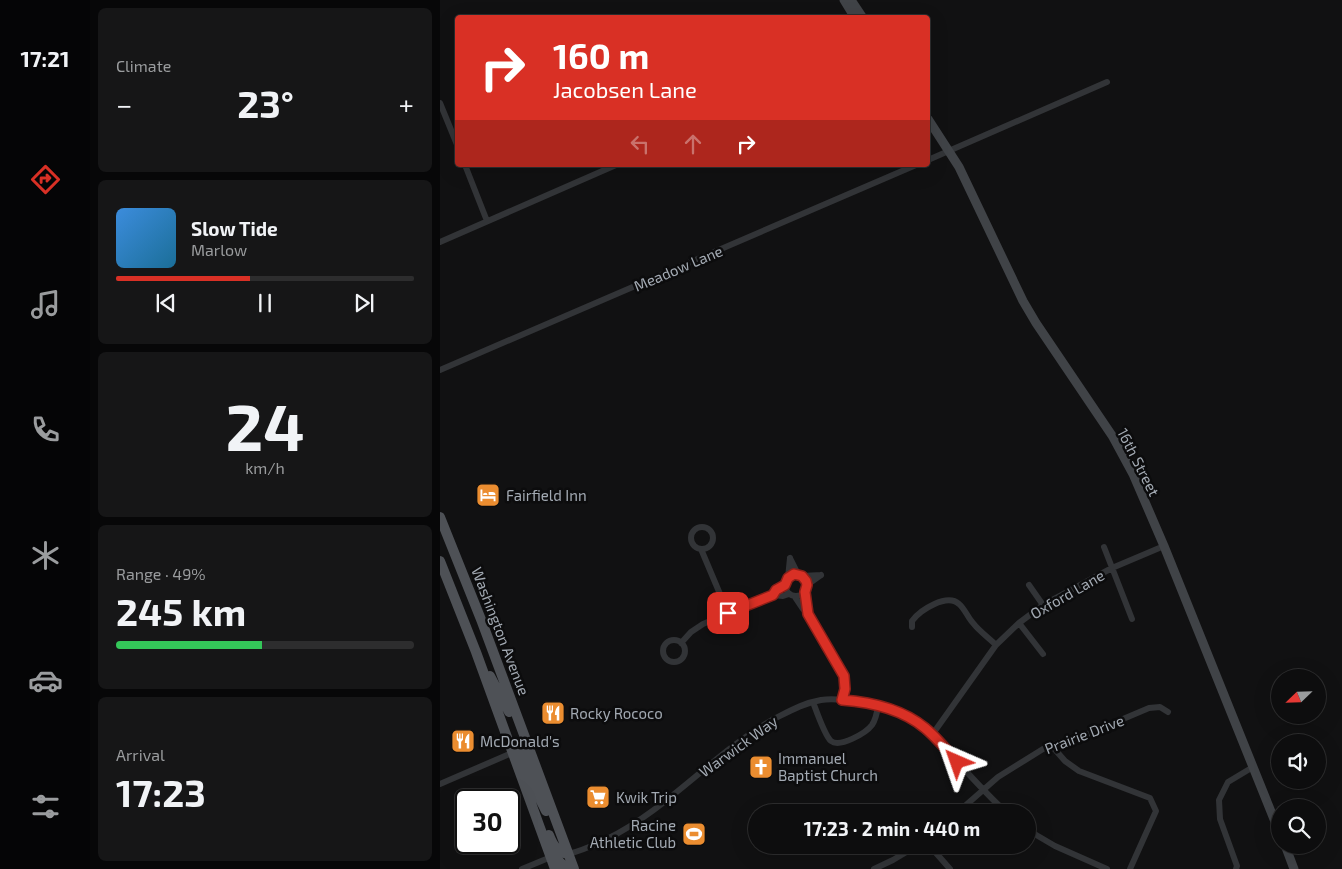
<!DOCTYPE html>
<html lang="en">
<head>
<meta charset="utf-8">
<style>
	:root { --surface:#0d0d0e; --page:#161617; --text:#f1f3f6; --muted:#9a9c9e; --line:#2d2d2e; --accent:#d93025 }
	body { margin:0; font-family:"Exo 2",sans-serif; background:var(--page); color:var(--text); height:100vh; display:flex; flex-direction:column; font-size:19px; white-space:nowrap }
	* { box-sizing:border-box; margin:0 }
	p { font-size:16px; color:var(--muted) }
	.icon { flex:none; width:28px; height:28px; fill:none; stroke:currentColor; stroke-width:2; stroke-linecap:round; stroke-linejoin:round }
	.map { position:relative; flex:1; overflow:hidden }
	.side { display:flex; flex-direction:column; gap:8px; padding:8px; background:#070708; width:350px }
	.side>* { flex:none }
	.hud { position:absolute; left:15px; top:15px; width:475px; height:152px; border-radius:5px; box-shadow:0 5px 20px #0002,0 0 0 1px var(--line); background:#d93025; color:#fff; overflow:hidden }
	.needle { width:32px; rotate:247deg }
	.controls { position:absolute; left:831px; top:669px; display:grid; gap:10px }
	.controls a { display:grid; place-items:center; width:55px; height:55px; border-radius:50%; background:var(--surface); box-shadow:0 5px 20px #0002,0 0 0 1px var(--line); font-size:25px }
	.speed { position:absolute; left:15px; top:789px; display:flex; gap:10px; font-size:25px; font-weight:700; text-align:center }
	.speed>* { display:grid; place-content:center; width:65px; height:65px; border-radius:50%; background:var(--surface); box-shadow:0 5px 20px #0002,0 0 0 1px var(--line); line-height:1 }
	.speed .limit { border:2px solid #111; border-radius:8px; background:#fff; color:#111 }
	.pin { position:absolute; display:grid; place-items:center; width:42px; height:42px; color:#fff; margin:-21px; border-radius:10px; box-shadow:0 2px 8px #0006 }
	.me { position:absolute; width:55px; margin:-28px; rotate:317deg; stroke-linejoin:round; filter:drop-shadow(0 0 4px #0008) }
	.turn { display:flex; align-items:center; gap:18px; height:105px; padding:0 15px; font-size:22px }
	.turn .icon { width:65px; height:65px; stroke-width:2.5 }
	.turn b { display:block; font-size:35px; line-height:42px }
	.lanes { display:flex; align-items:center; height:48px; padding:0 15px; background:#0003; justify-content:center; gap:25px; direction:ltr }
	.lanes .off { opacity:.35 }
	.big { font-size:38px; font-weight:700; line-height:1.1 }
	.side .card { flex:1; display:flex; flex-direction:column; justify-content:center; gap:8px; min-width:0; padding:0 18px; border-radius:8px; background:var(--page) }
	.side .dial { align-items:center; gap:0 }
	.dial b { font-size:65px; line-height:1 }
	.song { display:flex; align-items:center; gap:15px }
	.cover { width:60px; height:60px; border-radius:8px; background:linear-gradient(135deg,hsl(210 70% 55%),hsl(200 70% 35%)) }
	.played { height:5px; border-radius:2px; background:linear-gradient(90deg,var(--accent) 45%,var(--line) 45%) }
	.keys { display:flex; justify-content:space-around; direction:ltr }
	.heat { display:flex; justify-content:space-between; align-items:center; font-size:28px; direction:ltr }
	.charge { height:8px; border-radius:4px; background:linear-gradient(90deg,#34c759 49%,var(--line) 0) }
	.trip { position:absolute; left:308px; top:804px; width:288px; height:50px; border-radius:25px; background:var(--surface); box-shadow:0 5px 20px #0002,0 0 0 1px var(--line); font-weight:700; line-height:50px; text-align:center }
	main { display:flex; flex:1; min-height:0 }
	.tab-bar { display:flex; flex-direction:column; width:90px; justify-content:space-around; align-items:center; background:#050506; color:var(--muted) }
	.tab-bar .icon { width:35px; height:35px }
	.tab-bar .current { color:var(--accent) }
	.tab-bar b { font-size:22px; color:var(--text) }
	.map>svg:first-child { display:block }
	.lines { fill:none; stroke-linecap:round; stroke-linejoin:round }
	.street { stroke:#323437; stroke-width:6 }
	.secondary { stroke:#404347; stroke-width:9 }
	.primary { stroke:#4e5156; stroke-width:10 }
	.route-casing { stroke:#8d1f18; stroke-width:12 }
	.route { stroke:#d93025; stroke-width:9 }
	.labels { text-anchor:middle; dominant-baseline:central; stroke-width:5; stroke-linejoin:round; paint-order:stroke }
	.street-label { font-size:15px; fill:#a3aab3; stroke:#0c0c0d }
	.poi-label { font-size:15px; fill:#a3aab3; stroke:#0c0c0d; text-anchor:start }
</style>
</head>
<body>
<main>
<nav class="tab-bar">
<b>17:21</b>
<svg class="icon current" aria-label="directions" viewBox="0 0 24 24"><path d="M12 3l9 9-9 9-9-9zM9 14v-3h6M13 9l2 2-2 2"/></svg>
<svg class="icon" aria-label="music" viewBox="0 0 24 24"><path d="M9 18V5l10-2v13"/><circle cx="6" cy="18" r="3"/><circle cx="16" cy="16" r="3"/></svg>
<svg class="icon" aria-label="phone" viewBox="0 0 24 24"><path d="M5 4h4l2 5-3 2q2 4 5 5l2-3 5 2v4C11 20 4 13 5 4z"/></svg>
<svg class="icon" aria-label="climate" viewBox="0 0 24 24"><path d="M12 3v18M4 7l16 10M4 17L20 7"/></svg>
<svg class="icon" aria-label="car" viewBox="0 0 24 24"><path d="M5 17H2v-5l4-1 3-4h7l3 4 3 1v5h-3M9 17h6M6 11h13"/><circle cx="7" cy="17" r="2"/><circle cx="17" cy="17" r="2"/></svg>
<svg class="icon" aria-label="filters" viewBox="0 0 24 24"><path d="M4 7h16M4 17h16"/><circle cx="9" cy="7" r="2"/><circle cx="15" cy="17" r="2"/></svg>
</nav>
<section class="side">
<div class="card"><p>Climate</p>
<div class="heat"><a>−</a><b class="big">23°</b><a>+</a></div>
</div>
<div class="card">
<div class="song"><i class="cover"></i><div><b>Slow Tide</b><p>Marlow</p></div></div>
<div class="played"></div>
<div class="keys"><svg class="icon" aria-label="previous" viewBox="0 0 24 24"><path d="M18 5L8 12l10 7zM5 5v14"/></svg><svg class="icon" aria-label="pause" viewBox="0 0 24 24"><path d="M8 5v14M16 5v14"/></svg><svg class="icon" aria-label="next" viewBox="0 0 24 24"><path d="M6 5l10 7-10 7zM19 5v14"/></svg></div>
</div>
<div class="card dial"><b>24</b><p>km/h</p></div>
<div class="card"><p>Range · 49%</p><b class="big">245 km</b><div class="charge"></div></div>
<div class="card"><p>Arrival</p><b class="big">17:23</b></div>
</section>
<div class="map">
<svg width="902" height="869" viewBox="0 0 902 869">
	<rect width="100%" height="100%" fill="#111112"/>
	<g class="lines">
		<path class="street" d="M0,103L18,147
			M488,160L667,82
			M25,165L47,221
			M0,242L176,165
			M0,370L476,165
			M251 538a11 11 0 1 1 22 0a11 11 0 1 1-22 0Z
			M664,547L692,619
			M261,549L288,613
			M350,558L358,574
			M345 585a11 11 0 1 1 22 0a11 11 0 1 1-22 0Z
			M362,576L381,575
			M348,578L350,558
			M367,585L381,575
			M589,585L603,605
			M365,592L367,612
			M333,595L336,590L345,585
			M355,597L363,609L368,614L402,671C406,681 405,689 402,699
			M579,623L603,654
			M472,627V621C480,610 507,593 519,604C525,609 528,618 533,623C539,631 549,638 556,645
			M223 651a11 11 0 1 1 22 0a11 11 0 1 1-22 0Z
			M241,643L251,632L263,624L333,595L343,596L349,594
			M373,702C376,710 385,736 391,741C400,748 426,733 432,725C436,719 437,713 438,706
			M492,735L556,645L579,623L603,605L672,568L724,546
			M611,745L625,761L639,771L710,798L716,811L690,869
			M0,784L88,746
			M518,812L558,777L603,749L621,742L643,736L709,708L720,707L728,712
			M586,829L615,846L667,869
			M489,845L510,869
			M128,854C142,851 154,845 167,839C228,809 273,754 332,720C348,712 363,703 381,700C396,698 411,701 426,704C445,707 463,712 479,723C491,732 501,744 511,755C529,774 546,794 566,812
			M82,869L111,857
			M434,869L453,860L478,845
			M796,869L797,866L780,819L779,800L788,782L813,767"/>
		<path class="secondary" d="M404,0L415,18
			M411,0L423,18
			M488,119L519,167L583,301L596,323L673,437L693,474L724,546L840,834
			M845,845L854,869"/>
		<path class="primary" d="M0,517L42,622L134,869
			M0,561L36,652L115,869
			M50,676L69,712
			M73,753L80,752L84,757L94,787L106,811
			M109,835C113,845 117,852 128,854
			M111,857C118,859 122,863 126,869"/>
	</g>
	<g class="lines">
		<g class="route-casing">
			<path id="route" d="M288,613L333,595L336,590L345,585L348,578L354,574L362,576L366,581L367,585L365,592L368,614L404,676L405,689L402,700C431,702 462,709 485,728C497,738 507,750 517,762"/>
		</g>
		<use href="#route" class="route"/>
	</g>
	<defs>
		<g id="hotel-square" transform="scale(1.25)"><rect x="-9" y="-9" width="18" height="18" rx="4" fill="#eb8d30" stroke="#0c0c0d"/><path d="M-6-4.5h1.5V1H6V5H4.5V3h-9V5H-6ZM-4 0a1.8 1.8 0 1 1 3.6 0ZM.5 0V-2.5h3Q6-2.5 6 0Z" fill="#fff"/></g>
		<g id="restaurant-square" transform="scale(1.25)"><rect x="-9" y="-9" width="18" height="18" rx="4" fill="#eb8d30" stroke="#0c0c0d"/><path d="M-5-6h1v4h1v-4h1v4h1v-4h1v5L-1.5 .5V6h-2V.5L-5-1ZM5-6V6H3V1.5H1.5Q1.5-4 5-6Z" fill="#fff"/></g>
		<g id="church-square" transform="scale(1.25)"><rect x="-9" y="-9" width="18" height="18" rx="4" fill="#eb8d30" stroke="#0c0c0d"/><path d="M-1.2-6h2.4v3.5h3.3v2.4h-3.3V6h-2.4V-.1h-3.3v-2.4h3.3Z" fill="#fff"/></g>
		<g id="supermarket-square" transform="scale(1.25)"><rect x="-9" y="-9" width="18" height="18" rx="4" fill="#eb8d30" stroke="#0c0c0d"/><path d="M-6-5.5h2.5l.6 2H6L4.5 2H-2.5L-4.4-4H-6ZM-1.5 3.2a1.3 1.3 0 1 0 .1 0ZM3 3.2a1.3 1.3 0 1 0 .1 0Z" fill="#fff"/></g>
		<g id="stadium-square" transform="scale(1.25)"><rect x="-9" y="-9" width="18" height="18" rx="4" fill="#eb8d30" stroke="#0c0c0d"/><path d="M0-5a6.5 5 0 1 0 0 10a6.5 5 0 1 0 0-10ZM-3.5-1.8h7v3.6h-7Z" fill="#fff"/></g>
	</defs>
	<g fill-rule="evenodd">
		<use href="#hotel-square" x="48" y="495"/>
		<use href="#restaurant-square" x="113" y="713"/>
		<use href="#restaurant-square" x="23" y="741"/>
		<use href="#church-square" x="321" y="767"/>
		<use href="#supermarket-square" x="158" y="797"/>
		<use href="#stadium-square" x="254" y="834"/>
	</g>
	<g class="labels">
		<g class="street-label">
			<text transform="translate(238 268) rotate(-23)">Meadow Lane</text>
			<text transform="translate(699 462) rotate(63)">16th Street</text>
			<text transform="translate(627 594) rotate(-30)">Oxford Lane</text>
			<text transform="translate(61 631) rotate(69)">Washington Avenue</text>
			<text transform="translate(644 734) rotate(-21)">Prairie Drive</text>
			<text transform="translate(298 746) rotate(-36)">Warwick Way</text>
		</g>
		<g class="poi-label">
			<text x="66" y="495">Fairfield Inn</text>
			<text x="130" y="713">Rocky Rococo</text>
			<text x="40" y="741">McDonald's</text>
			<text x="338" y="758">Immanuel<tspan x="338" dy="17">Baptist Church</tspan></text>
			<text x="176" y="797">Kwik Trip</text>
			<text x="236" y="825" text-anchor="end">Racine<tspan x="236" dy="17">Athletic Club</tspan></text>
		</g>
	</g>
</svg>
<div class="controls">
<a><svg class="needle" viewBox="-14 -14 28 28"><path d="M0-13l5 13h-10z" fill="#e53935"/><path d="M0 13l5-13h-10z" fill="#9a9c9e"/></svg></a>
<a><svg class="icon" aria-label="sound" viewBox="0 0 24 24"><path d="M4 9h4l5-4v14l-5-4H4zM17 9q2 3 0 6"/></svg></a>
<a><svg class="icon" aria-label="search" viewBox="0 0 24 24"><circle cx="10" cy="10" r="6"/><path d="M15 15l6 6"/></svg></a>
</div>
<div class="speed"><div class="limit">30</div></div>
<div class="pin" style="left:288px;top:613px;background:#d93025"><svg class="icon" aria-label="arrive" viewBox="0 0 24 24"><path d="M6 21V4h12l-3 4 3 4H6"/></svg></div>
<svg class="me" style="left:517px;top:762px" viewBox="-20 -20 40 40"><path d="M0-17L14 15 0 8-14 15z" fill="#d93025" stroke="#fff" stroke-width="4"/></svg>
<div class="trip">17:23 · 2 min · 440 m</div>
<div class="hud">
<div class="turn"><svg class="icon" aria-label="right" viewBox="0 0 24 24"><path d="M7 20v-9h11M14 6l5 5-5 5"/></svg><div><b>160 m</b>Jacobsen Lane</div></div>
<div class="lanes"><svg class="icon off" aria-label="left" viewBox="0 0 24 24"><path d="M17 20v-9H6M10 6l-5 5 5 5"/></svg><svg class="icon off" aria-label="ahead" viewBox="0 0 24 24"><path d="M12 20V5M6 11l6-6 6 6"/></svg><svg class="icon" aria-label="right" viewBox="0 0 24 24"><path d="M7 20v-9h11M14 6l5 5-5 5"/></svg></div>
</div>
</div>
</main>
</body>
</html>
